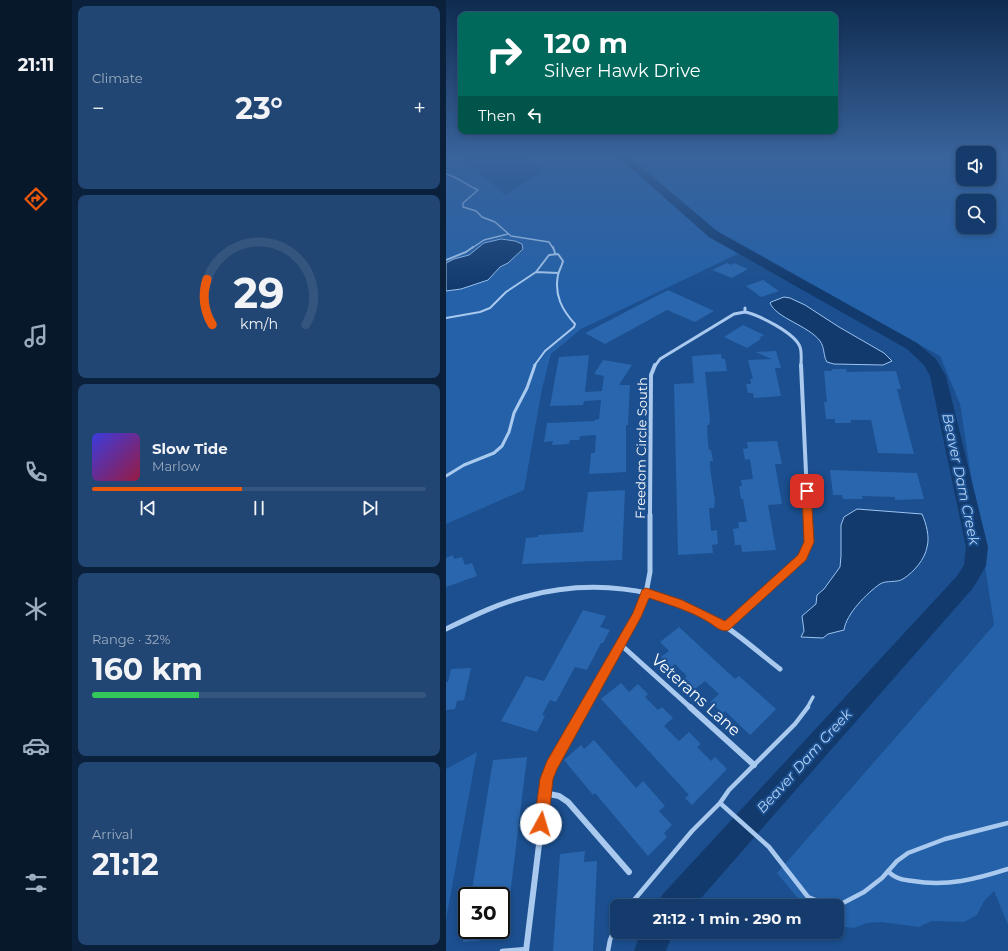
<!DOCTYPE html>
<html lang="en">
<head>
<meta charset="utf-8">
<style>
	:root { --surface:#143b6b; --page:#214673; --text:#f1f3f6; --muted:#9dadc1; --line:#33557e; --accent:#ea580c }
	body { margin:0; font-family:Montserrat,sans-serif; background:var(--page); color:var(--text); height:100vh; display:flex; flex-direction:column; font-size:15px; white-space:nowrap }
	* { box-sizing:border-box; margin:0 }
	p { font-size:13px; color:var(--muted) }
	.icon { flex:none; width:22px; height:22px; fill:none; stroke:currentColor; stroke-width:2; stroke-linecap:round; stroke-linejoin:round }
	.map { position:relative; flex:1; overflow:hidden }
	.sheet { display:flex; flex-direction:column; gap:6px; padding:6px; background:#0b203b; width:374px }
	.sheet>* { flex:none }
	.hud { position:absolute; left:12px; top:12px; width:380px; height:122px; border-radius:8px; box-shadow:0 2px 6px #0003,0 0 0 1px var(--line); background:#00695c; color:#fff; overflow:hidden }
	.tools { position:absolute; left:510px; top:146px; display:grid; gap:8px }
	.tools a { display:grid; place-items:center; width:40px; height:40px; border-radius:8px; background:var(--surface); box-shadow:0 2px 6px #0003,0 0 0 1px var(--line); font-size:20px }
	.speed { position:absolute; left:12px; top:887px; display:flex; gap:8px; font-size:20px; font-weight:700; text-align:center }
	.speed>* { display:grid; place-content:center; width:52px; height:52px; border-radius:50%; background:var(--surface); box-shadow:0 2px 6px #0003,0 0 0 1px var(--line); line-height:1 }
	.speed .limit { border:2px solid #111; border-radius:6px; background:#fff; color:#111 }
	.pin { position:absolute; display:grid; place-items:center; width:34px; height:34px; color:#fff; margin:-17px; border-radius:8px; box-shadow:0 2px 6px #0006 }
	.me { position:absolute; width:44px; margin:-22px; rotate:6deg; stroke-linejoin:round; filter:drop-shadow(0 0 3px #0008) }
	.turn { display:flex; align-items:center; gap:14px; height:84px; padding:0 20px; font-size:18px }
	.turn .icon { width:52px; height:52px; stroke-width:2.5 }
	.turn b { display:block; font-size:28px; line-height:34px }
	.then { display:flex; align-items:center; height:38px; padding:0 20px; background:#0003; gap:8px; font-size:15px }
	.big { font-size:30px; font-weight:700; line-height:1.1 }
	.sheet .card { flex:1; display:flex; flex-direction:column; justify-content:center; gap:6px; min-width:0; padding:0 14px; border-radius:8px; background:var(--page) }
	.sheet .dial { align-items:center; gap:0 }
	.dial svg { height:104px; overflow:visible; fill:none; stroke:var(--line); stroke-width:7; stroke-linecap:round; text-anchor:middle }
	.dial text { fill:var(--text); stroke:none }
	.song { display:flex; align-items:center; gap:12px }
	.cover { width:48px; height:48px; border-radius:6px; background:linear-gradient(135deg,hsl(240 70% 55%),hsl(340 70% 35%)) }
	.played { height:4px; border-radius:2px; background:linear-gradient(90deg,var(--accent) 45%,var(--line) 45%) }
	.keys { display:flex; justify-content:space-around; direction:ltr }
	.heat { display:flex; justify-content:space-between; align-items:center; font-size:22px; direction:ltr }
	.charge { height:6px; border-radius:3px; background:linear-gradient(90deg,#34c759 32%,var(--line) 0) }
	.trip { position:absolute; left:164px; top:899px; width:234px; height:40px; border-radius:8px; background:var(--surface); box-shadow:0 2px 6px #0003,0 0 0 1px var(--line); font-weight:700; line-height:40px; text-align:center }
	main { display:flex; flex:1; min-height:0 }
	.menu { display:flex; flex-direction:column; width:72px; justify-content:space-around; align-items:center; background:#08182b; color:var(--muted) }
	.menu .icon { width:28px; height:28px }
	.menu .selected { color:var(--accent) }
	.menu b { font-size:18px; color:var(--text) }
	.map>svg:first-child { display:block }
	.green { fill:#2461a8; fill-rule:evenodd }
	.water { fill:#123a6d; stroke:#9cc4f0 }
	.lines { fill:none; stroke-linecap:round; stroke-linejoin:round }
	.river { fill:#123a6d; fill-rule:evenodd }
	.building { fill:#2a66ad }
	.service-far4 { stroke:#a9c9ee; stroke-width:1.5 }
	.service-far3 { stroke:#a9c9ee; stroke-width:2 }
	.service-far2 { stroke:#a9c9ee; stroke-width:3 }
	.service-far1 { stroke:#a9c9ee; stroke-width:3.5 }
	.service { stroke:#a9c9ee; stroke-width:4.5 }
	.minor-far3 { stroke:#a9c9ee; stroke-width:3 }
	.minor-far2 { stroke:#a9c9ee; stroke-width:4 }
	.minor-far1 { stroke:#a9c9ee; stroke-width:5 }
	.minor { stroke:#a9c9ee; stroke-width:6 }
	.route { fill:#ea580c; stroke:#983908 }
	.labels { text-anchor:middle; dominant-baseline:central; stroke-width:4; stroke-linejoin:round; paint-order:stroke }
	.street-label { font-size:13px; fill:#fff; stroke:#1b4f8f }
	.water-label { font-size:14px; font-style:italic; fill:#b5d3f5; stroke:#1b4f8f }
	.near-street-label { font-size:16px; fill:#fff; stroke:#1b4f8f }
</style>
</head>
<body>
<main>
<nav class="menu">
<b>21:11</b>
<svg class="icon selected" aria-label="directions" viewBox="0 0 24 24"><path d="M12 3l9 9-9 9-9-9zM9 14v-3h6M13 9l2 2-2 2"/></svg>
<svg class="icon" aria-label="music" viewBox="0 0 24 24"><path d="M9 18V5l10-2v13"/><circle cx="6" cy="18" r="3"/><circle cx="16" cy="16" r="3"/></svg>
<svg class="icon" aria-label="phone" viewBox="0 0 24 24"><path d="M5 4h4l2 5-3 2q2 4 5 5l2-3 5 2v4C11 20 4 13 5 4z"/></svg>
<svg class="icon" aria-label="climate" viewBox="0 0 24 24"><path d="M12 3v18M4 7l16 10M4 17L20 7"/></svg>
<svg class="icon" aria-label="car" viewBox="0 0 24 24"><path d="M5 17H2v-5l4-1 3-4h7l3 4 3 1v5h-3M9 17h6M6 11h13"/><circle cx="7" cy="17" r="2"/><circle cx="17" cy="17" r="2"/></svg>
<svg class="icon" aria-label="filters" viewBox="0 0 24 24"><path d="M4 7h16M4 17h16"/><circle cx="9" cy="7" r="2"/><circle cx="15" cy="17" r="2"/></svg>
</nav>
<section class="sheet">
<div class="card"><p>Climate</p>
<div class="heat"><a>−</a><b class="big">23°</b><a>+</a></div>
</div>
<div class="card dial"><svg viewBox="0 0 100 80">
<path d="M14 69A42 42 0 1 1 86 69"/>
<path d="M14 69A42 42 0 0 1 10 34" stroke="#ea580c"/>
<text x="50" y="56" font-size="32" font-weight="700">29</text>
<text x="50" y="72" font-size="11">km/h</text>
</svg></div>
<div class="card">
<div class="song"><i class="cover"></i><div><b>Slow Tide</b><p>Marlow</p></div></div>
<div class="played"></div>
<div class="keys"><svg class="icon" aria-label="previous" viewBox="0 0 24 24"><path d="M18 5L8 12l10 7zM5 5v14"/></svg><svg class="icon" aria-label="pause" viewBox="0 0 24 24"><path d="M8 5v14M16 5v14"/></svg><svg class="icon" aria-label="next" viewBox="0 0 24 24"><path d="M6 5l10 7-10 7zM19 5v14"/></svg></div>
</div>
<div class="card"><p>Range · 32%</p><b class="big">160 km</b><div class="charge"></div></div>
<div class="card"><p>Arrival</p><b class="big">21:12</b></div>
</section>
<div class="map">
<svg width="562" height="951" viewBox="0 0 562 951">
	<rect width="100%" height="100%" fill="#1b4f8f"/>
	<path class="green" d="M0,155H13L59,195L97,170L76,155H517V179H543V155H562V925L548,891L538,901L531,915L518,922L486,921L473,927L435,922L421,923L408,928L391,926V906H358L331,873L548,625L514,404L494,356L302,249L135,329L105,354L96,389L78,490L0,524V291L15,289L42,280L54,267L62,263L77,249L38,243L23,255L8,259L0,263ZM517,201H543V227H517Z
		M31,752L0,919V769Z"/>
	<path class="water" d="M55,239L69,241L76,244L77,249L62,263L54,267L42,280L15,289L0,291V263L8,259L23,255L38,243Z
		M338,297L344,298L359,305L393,327L438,353L446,361L437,365L388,364L381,362C377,356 379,348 374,341C363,326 330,318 324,303L325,302Z
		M411,509L476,514C480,523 484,537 481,547C479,559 468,572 457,579C451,583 440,580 434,584C421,593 400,614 398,630L382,634L377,638L355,637L358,631L356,616L370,604L371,595L378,589L394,567L395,556V525L398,517Z"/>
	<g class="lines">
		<path class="river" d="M170,155H181L271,231L471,343L490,359L500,376L542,547L540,566L527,588L248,906H211L216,895L511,576L518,565L520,547L484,376L478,365L461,349L263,237Z
			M195,932H227L220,951H188Z"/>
	</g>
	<path class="building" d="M281,263L285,265L288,263L302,269L286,278L266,270Z
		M317,280L333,291L315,297L300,286Z
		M222,290L268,311L249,322L221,310L159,344L139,333Z
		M297,325L318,335L313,338L315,339L301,348L278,337Z
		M330,351L335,368H329L335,396L308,398L307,393H302L300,384H305L304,379H307L302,360L326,359L309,352Z
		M275,354L276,359H279L281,371L259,372L264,420L263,425H261L262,444L263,450H265L267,461H264V468L269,501L268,508H263L265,531L271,530L272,544L266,545L267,553L232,555L228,384L248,383L246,356Z
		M143,355L139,392L156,391L158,376L148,374L157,360L186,365L173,385H184L182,425H180V472L143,474L145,453H149L150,435L134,436L133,440H124L123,444L106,445L107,441L98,442L101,423L149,421V420L153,419L155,400L138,401L137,405L104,406L113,357Z
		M386,369H400L401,372L450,371L455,389H451L468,454L432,453L425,420H405V423H389V419H380L378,402H381L378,371H386Z
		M331,441L336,464H329L336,504L322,505L330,550L296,552L295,545H289L287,529L293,528L292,522H301L297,499H295L293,486H296L295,480L307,479L304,459L299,460L297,449L302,448L301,442Z
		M384,470L471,473L478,499L449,500V497L416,496L417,499H397L396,495H387Z
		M179,490L176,560L76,564L80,538L92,537V535L137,532L142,492Z
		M7,555L8,559L16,557L19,565L26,563L31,576L0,587V558Z
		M137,610L160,616L154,627L164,630L157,643H155L141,670L129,667L110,702L104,700L96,715L99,716L91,732L55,721L80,676L98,681Z
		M233,627L289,679L293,676L330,709L304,735L279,711L277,713L264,702L273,694L259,681L249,689L239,678L241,676L229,664L225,667L215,657L223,651L214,642Z
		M25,668L18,700L11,701L9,709L0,710V682H2L5,669Z
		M175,683L183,692L192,684L202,694L199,697L212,710L216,707L227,718L218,726L233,741L243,732L255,744L251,747L265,761L269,757L281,769L246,805L239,798L243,795L155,699Z
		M148,740L190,788L197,781L219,806L213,811L226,825L218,833L221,837L202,856L149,793L147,795L118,760L135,745L138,749Z
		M81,757L61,920H55V896H25L47,760Z
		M139,851L138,862L151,861L147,951H107L114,854Z
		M19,930H59L58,938L17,942Z"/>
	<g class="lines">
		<path class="service-far4" d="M0,174C12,177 20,185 32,190L17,203V207L30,211L36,217L49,222L65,236L103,242L107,248
			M26,248L38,240L62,234"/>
		<path class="service-far3" d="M107,247L109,253
			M0,260L20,252L27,247
			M90,272L112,273
			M0,318L34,312L44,308L60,292L90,272L103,255L112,254L117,261C116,266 113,270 112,275C108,295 116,310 129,324L128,327L99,351L88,366"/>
		<path class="service-far2" d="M0,476L18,465L48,453L56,446L63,432L68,413L81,388L89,365"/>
		<path class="service-far1" d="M361,708L367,697"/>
		<path class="service" d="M274,803L323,847L362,897L382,905L397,903L418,892L436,878L451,861L462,853L499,839L562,823
			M442,871C449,879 458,880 467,881C500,887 531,879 562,869
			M183,906L246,831L274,803L283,790L349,724L362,707
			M56,951L80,949
			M162,951L164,940L171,923"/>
		<path class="minor-far3" d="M299,312C313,315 349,333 354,347C356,352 355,361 355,366
			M209,366L214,359L288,314L299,312V308"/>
		<path class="minor-far2" d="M355,365L362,516
			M204,516L205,375L209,365"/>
		<path class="minor-far1" d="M279,627L356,558L363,542L362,515
			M0,629C25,617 51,604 78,597C143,579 214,586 271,621C294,635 313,653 334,669
			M174,644L245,708
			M139,708L192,614L200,593L204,572V515"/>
		<path class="minor" d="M244,707L308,765
			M98,793L113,796L122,802L183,872
			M80,951L101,779L106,766L140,707"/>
	</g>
	<linearGradient id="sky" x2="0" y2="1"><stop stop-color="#0f2b4f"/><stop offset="0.54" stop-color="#39639b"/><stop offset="1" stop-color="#39639b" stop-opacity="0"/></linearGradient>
	<rect width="562" height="288" fill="url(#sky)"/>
	<path class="route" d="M361,487L365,491L368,542L360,560L283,630C276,633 270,627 264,623C245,611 224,605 203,598L195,617L111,769L107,779L102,824L100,829L95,831L90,829L88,824L94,779L101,761L187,613L196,590L200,588L236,600L279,621L352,555L358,542L356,491Z"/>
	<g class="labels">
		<g class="street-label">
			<text transform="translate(195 448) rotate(-89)">Freedom Circle South</text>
		</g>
		<g class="water-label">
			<text transform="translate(515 479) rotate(78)">Beaver Dam Creek</text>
			<text transform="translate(358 761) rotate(-48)">Beaver Dam Creek</text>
		</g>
		<g class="near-street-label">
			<text transform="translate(250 695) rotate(42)">Veterans Lane</text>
		</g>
	</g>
</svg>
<div class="tools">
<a><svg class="icon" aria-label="sound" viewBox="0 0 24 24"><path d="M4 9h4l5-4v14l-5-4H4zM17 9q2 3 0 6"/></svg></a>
<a><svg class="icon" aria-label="search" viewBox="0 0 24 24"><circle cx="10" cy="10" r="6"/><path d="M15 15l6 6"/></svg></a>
</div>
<div class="speed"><div class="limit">30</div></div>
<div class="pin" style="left:361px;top:491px;background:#d93025"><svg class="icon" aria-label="arrive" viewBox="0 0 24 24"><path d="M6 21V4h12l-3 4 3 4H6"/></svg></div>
<svg class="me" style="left:95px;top:824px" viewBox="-20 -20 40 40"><circle r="19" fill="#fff"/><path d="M0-13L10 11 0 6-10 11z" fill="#ea580c"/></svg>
<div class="trip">21:12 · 1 min · 290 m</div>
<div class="hud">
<div class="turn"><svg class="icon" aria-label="right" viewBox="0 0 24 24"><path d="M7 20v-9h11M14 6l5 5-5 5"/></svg><div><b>120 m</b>Silver Hawk Drive</div></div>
<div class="then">Then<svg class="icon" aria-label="left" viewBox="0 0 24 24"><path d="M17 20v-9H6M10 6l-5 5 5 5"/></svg></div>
</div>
</div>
</main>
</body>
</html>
